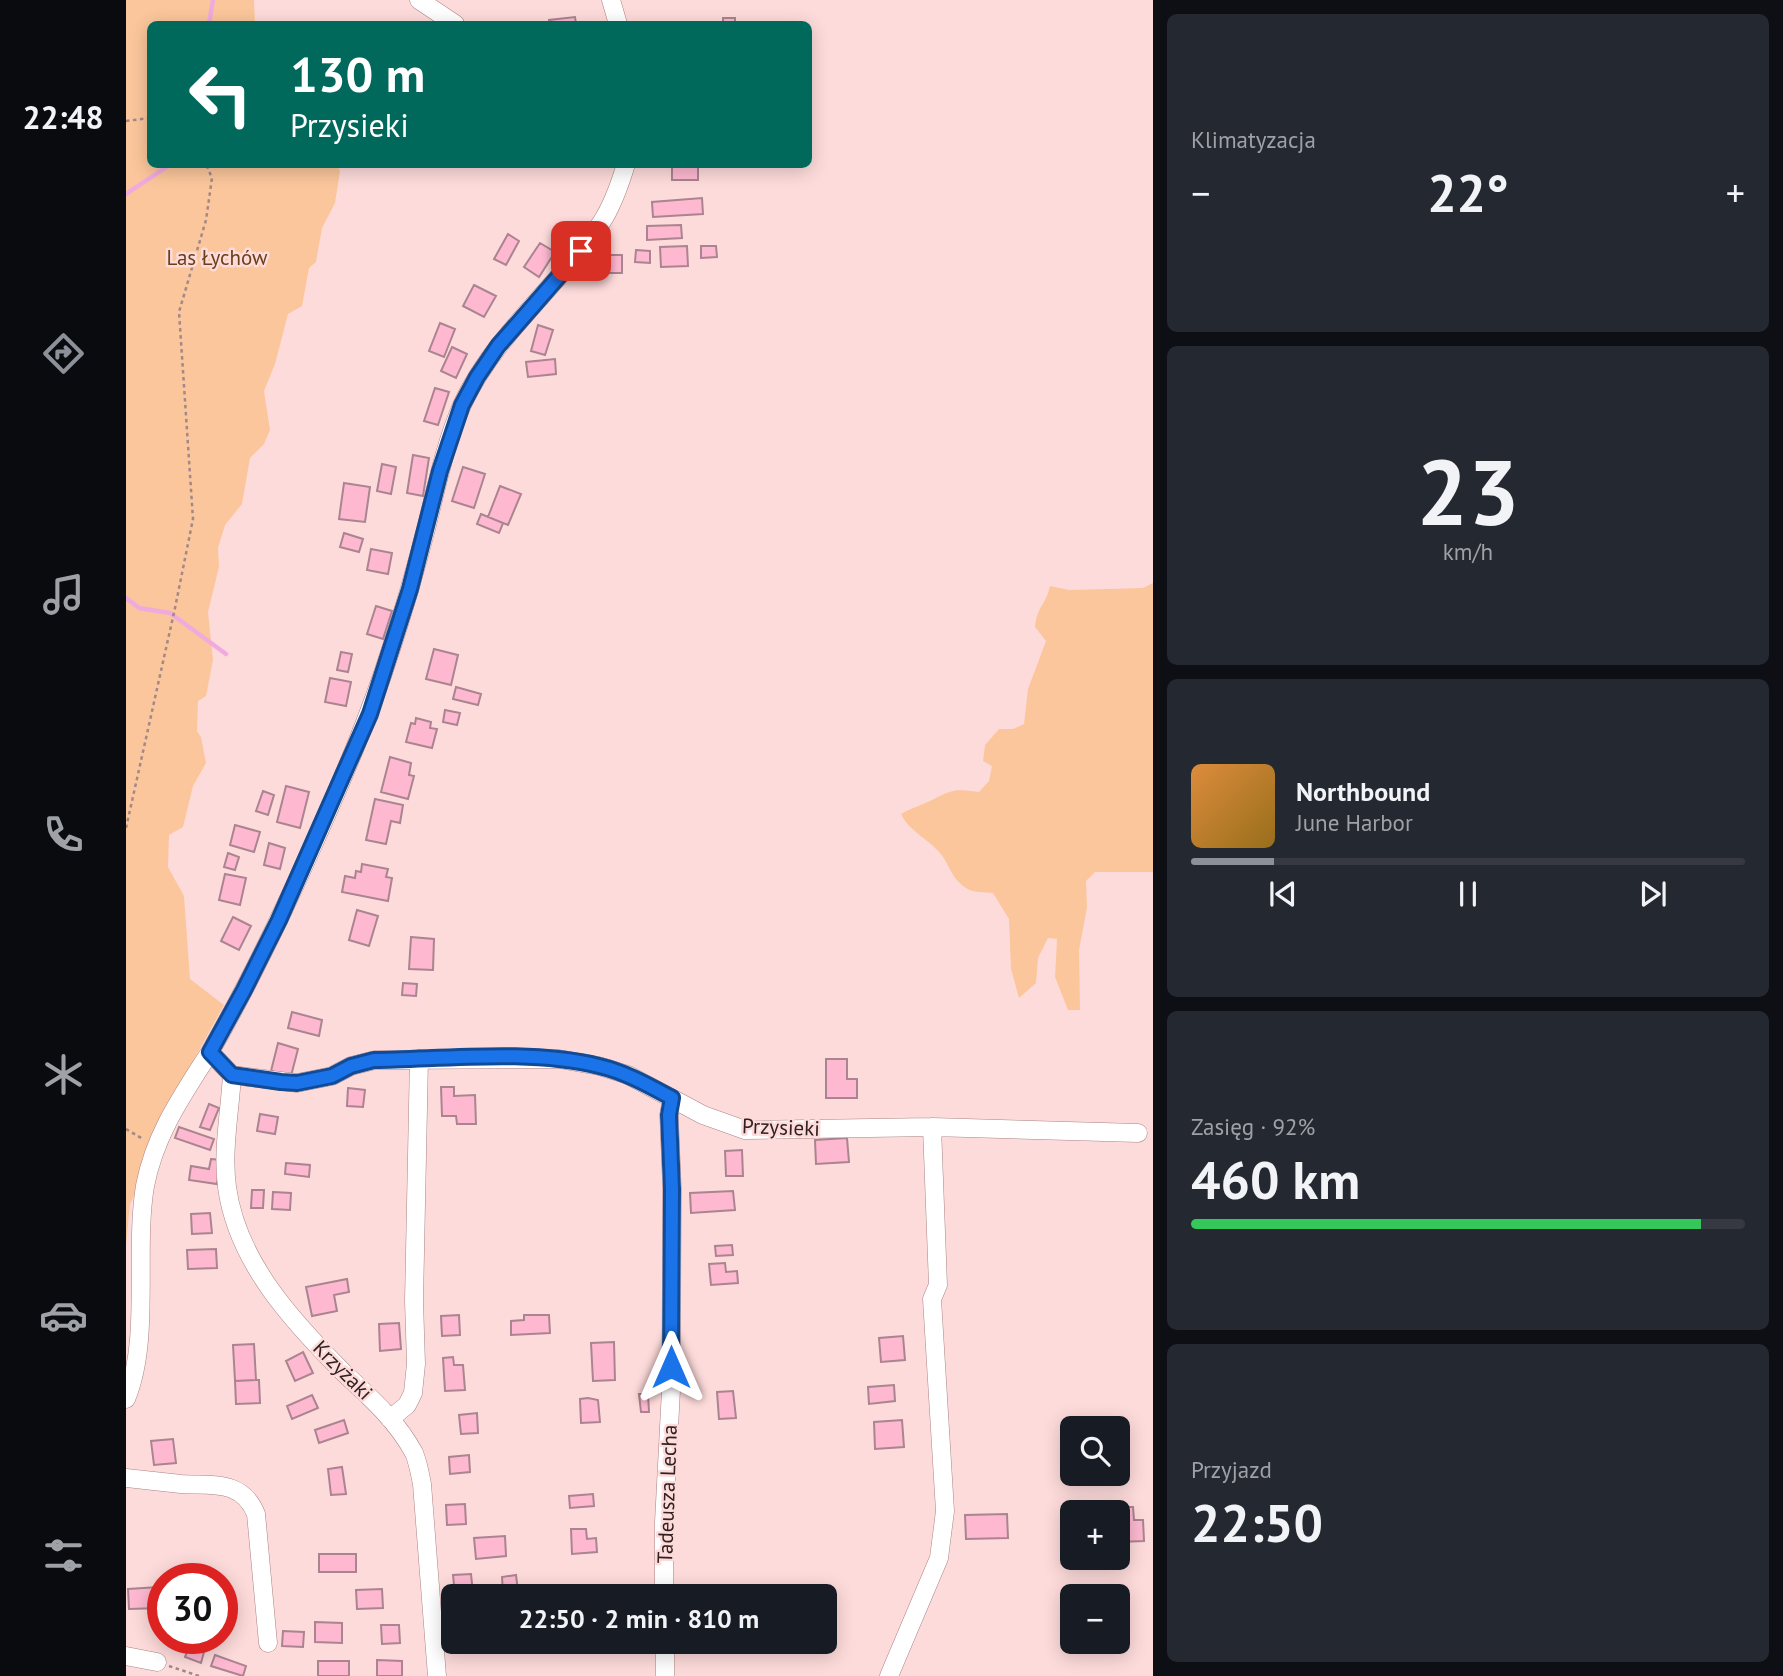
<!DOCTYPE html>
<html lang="pl">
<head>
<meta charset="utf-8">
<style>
	:root { --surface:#171b24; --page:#242831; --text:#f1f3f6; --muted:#9ea1a6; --line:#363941; --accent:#8c9099 }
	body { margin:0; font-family:"PT Sans",sans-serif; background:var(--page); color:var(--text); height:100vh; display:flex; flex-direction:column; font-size:26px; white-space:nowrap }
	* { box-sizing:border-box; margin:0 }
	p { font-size:23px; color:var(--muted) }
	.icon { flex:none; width:38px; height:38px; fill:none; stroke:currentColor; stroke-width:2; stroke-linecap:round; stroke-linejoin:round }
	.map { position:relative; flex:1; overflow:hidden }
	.sheet { display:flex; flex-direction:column; gap:14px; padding:14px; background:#0d0f14; width:630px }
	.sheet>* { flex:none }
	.banner { position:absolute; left:21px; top:21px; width:665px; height:147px; border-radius:10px; box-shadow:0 4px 18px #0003; background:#00695c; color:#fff; overflow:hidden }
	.controls { position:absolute; left:934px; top:1416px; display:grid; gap:14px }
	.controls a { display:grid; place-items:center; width:70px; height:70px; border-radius:10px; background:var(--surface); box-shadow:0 4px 18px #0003; font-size:35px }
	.speed { position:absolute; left:21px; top:1563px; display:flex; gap:14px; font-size:35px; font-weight:700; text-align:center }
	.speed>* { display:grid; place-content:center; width:91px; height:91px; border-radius:50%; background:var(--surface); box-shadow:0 4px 18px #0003; line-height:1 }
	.speed .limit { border:10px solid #d22; background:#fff; color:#111 }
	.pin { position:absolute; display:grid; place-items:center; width:60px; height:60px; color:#fff; margin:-30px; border-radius:14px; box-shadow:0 4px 10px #0006 }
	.me { position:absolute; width:77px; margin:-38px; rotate:0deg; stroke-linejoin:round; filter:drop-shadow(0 0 5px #0008) }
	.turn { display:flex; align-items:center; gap:24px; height:147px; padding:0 28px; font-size:32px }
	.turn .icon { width:91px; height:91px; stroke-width:2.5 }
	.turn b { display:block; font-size:49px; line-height:60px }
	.big { font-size:52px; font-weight:700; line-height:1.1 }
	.sheet .tile { flex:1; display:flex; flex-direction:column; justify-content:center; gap:10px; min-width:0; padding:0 24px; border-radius:10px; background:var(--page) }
	.sheet .dial { align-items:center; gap:0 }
	.dial b { font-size:91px; line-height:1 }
	.song { display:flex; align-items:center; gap:21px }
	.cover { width:84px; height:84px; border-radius:10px; background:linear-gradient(135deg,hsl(30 70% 55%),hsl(40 70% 35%)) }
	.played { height:7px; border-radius:4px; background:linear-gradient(90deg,var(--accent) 15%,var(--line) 15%) }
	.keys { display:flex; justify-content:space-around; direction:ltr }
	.heat { display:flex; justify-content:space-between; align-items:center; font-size:38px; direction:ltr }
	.charge { height:10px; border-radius:5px; background:linear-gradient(90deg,#34c759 92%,var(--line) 0) }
	.trip { position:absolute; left:315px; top:1584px; width:396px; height:70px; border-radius:10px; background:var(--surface); box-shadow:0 4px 18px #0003; font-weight:700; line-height:70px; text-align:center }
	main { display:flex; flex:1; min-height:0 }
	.tabs { display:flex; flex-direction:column; width:126px; justify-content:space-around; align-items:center; background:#090b0e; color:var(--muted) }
	.tabs .icon { width:49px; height:49px }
	.tabs .on { color:var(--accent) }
	.tabs b { font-size:32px; color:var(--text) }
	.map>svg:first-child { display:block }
	.green { fill:#fbc69b }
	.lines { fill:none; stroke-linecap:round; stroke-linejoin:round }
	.stream { stroke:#f0aade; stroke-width:4.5 }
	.building { fill:#feb9d0; stroke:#aa8490; stroke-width:2 }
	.minor-casing { stroke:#ab8383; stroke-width:19 }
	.path { stroke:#a28888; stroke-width:2.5; stroke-dasharray:3.5 3.5; stroke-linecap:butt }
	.minor { stroke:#fff; stroke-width:18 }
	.route-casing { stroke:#114b97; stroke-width:18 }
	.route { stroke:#1a73e8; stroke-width:12 }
	.labels { text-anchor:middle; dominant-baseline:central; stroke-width:5; stroke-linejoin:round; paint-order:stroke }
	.park-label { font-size:21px; fill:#6b4017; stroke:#fedbdb }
	.street-label { font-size:21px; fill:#312121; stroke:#fedbdb }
</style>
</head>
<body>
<main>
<nav class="tabs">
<b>22:48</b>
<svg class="icon on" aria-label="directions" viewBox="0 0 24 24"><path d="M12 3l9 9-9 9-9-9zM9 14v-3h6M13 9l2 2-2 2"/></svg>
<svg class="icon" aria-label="music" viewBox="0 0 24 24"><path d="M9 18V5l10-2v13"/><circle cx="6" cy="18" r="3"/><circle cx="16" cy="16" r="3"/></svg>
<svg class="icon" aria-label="phone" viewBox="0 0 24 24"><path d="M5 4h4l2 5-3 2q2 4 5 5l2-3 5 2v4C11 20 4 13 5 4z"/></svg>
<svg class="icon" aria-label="climate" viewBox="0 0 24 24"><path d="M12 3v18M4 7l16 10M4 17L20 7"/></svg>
<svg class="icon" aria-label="car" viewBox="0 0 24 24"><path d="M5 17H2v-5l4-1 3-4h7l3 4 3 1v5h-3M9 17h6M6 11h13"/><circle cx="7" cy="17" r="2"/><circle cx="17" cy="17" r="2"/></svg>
<svg class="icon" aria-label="filters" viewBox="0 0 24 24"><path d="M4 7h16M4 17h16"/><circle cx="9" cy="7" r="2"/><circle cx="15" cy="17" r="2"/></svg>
</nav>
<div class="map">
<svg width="1027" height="1676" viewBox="0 0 1027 1676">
	<rect width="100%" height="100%" fill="#fedbdb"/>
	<path class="green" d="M0,0H128L129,24H24V164H211L214,171L209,203L196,228L190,262L183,268L176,306L162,314L149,364L138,391L144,430L138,444L124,458L116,504L99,525L92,548L93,567L82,612L87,660L80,696L72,701L71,731L75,737L80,763L67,786L57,827L43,835L42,867L58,896L64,979L98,1005L30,1128L16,1180L4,1204L0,1245Z
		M1027,583V872H969L960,881L961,907L953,950L954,1010H942L929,977L931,939L922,938L912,958L910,983L893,998L885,969L883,919L867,893C859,892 846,893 840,888C824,877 824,865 814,853C801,838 783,831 775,814C785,808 796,805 806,800C827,789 829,789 853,792L863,781L866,766L857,761L859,745L873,729H887L898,724L902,689L920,641L909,627C911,606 920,605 924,586L943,590L1017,588Z"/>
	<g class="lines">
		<path class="stream" d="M83,24L87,0
			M0,194L45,164
			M0,598L13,608L44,613L100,654"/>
	</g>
	<path class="building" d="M449,17L450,24H423V20Z
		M597,18H609V24H597Z
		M546,164H572V180H546Z
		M576,198L577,214L527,217L526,202Z
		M555,225L556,238L521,240V226Z
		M382,234L393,241L380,265L368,259Z
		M414,243L429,252L413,277L398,267Z
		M561,246L562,266L535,267L534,247Z
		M575,246H590L591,257L575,258Z
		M510,250L524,251V263L509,262Z
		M473,255H496V273H473Z
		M348,285L370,296L358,317L337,306Z
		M314,323L329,329L318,357L303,351Z
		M412,325L427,330L419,355L405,351Z
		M326,347L341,354L330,378L315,371Z
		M429,359L430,374L402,377L400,362Z
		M309,388L323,392L312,425L298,421Z
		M287,455L303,458L297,496L281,493Z
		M256,464L270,467L265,494L251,491Z
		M337,467L359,474L348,508L326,501Z
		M218,483L244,487L239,522L213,519Z
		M374,486L395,494L382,525L362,517Z
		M355,514L377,523L373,533L351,524Z
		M218,533L237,539L233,552L214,547Z
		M245,549L266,553L262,574L241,570Z
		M250,606L266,611L257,639L241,634Z
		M308,649L332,655L325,685L300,679Z
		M215,652L226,654L222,672L211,670Z
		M204,678L225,682L220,706L199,702Z
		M330,687L355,694L352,705L327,699Z
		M319,710L334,713L331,725L317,722Z
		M290,718L305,722L304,728L311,729L306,748L280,742L285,723L289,724Z
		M264,757L285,763L283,775L288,776L282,799L255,792Z
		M160,786L183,792L174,828L151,822Z
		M137,791L148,795L142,815L130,811Z
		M249,799L277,805L274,823L265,821L260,844L240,840Z
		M109,825L134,832L128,852L104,845Z
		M143,843L159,848L154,869L138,865Z
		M102,853L113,857L109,870L98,867Z
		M236,864L262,869L260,877L266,878L262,901L216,892L219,876L229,878L230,871L235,872Z
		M99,874L120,878L114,905L93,900Z
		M231,910L252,916L243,946L223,940Z
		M107,917L125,926L113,950L95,941Z
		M285,937L308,939L307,970L283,969Z
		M277,983L291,984L290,996L276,995Z
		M166,1012L196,1020L193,1036L162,1028Z
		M152,1043L172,1049L165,1076L145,1071Z
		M700,1059H721V1079H731V1098H700Z
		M315,1087H328V1096L349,1095L350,1124H331L330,1116H316Z
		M222,1088L239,1090L237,1107L221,1106Z
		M83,1104L93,1108L84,1130L74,1127Z
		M134,1114L152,1117L149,1134L131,1131Z
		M53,1127L88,1139L84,1150L49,1138Z
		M721,1138L723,1162L690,1164L689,1140Z
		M616,1150L617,1176H600L599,1151Z
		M85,1159L95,1160L91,1184L63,1180L65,1166L83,1169Z
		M160,1163L184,1165L183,1177L159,1174Z
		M126,1190H138L137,1208H125Z
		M607,1191L609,1210L565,1213L564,1193Z
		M147,1192L165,1193L164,1210L146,1209Z
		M84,1213L86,1233L66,1234L65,1214Z
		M606,1245L607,1255L590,1256L589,1246Z
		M90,1249L91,1268L62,1269L61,1250Z
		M599,1263L600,1272L611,1271L612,1283L585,1285L583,1264Z
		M221,1279L223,1292L208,1295L211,1311L186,1316L180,1287Z
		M333,1315L334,1335L316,1336L315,1316Z
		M398,1315H423L424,1333L385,1335V1321L398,1320Z
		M273,1323L275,1349L254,1351L253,1324Z
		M777,1336L779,1360L755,1362L753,1338Z
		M488,1342L489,1380L467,1381L465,1343Z
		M128,1344L130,1380L109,1381L107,1345Z
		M177,1352L187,1373L169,1381L160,1361Z
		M327,1357L328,1365H337L339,1390L319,1391L317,1358Z
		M130,1380H133L134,1403L110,1404L109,1381Z
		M768,1385L769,1401L743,1404L742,1387Z
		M607,1391L610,1418L593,1419L591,1392Z
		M513,1394H522L523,1412H515Z
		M186,1395L192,1408L166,1419L161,1406Z
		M462,1398L472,1400L474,1422L455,1423L454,1399Z
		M351,1413L352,1433L335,1434L333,1415Z
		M218,1420L222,1433L193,1443L189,1430Z
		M776,1420L778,1447L749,1449L748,1422Z
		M47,1439L50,1463L28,1465L25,1441Z
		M343,1455L344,1472L324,1474L323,1457Z
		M216,1467L220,1494L205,1495L202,1469Z
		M467,1494L468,1506L444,1508L443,1496Z
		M339,1504L340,1524L321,1525L320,1505Z
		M988,1507H1007L1008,1520H1017L1018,1541L992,1542V1512H988Z
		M881,1514L882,1538L840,1539L839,1515Z
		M445,1529H460L461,1539L470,1538L471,1552L446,1554Z
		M379,1536L380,1556L350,1559L348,1538Z
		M193,1554H230V1572H193Z
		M345,1574L347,1593L329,1594L327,1575Z
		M390,1575L392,1591L377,1593L376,1577Z
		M33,1587L34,1608L3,1609L2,1589Z
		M256,1589L257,1608L231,1609L230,1590Z
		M189,1622L216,1623V1643L189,1642Z
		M255,1625H273L274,1643L256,1644Z
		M157,1631L178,1632L177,1647L156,1646Z
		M63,1647L78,1652L75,1663L59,1657Z
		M89,1655L120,1666L117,1676L85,1666Z
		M251,1660L276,1661V1676H251Z
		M192,1661H223V1676H192Z"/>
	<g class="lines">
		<g class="minor-casing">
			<path id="minor" d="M293,0L329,24
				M485,0L492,24
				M106,1075L84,1052C123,984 156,915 188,843C216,780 243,718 264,652C278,610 290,568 301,525C311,484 320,441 337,403C370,333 433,286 475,223C487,205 494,184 500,164
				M106,1075L171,1083L206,1076L225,1066L249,1060L433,1059L473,1066L502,1075L577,1115L619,1130L806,1127L1012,1133
				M106,1075C104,1111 96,1151 101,1187C111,1262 167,1322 218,1373C244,1397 271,1421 288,1453C292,1462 294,1474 296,1484L311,1676
				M0,1399C25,1340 8,1251 19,1186C29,1134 56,1096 84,1052
				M264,1419L281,1405L287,1393L290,1364L288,1301L293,1059
				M0,1478C18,1480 37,1482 55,1484C85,1486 116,1479 130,1514L142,1643
				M538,1596V1522L545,1390L546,1189L543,1115L546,1098
				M539,1642V1676
				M0,1656L31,1662
				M763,1676L813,1558L819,1511L806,1299L812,1285L806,1127"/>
		</g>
		<path class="path" d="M0,121L24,118
			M0,828L49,608L67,519L53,312L80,220L86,178L80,164
			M0,1129L17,1139
			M43,1666L73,1676"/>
		<use href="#minor" class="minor"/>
	</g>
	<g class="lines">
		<g class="route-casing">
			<path id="route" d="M455,251L372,346L351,377L336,405L314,471L284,589L244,714L153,920L118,990L84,1052L106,1075L155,1082L171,1083L206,1076L225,1066L248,1060C318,1059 405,1049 473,1066C499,1072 522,1085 546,1098L543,1115L546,1189L545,1367"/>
		</g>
		<use href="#route" class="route"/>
	</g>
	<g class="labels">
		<g class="park-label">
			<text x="91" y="257">Las Łychów</text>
		</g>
		<g class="street-label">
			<text transform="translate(655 1127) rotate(2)">Przysieki</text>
			<text transform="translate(217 1370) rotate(45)">Krzyżaki</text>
			<text transform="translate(541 1494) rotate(-88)">Tadeusza Lecha</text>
		</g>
	</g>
</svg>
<div class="controls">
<a><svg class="icon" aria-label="search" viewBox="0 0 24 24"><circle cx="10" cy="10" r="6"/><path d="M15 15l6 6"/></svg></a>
<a>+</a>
<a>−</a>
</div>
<div class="speed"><div class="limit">30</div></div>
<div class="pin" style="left:455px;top:251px;background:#d93025"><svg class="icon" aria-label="arrive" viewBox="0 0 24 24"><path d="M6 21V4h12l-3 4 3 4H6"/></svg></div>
<svg class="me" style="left:545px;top:1367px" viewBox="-20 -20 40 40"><path d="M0-17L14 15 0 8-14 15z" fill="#1a73e8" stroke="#fff" stroke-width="4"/></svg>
<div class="trip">22:50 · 2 min · 810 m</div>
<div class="banner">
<div class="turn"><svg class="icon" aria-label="left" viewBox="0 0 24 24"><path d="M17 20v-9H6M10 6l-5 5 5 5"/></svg><div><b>130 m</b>Przysieki</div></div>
</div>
</div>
<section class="sheet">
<div class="tile"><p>Klimatyzacja</p>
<div class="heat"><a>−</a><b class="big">22°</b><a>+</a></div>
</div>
<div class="tile dial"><b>23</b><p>km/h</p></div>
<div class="tile">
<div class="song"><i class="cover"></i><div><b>Northbound</b><p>June Harbor</p></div></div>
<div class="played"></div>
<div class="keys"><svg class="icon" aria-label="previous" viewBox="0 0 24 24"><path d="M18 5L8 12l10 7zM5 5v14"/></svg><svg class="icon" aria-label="pause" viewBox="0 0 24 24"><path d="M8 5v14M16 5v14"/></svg><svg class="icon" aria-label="next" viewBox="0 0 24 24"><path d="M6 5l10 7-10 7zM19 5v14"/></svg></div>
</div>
<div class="tile"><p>Zasięg · 92%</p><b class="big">460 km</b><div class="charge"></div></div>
<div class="tile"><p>Przyjazd</p><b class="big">22:50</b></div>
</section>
</main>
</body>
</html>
